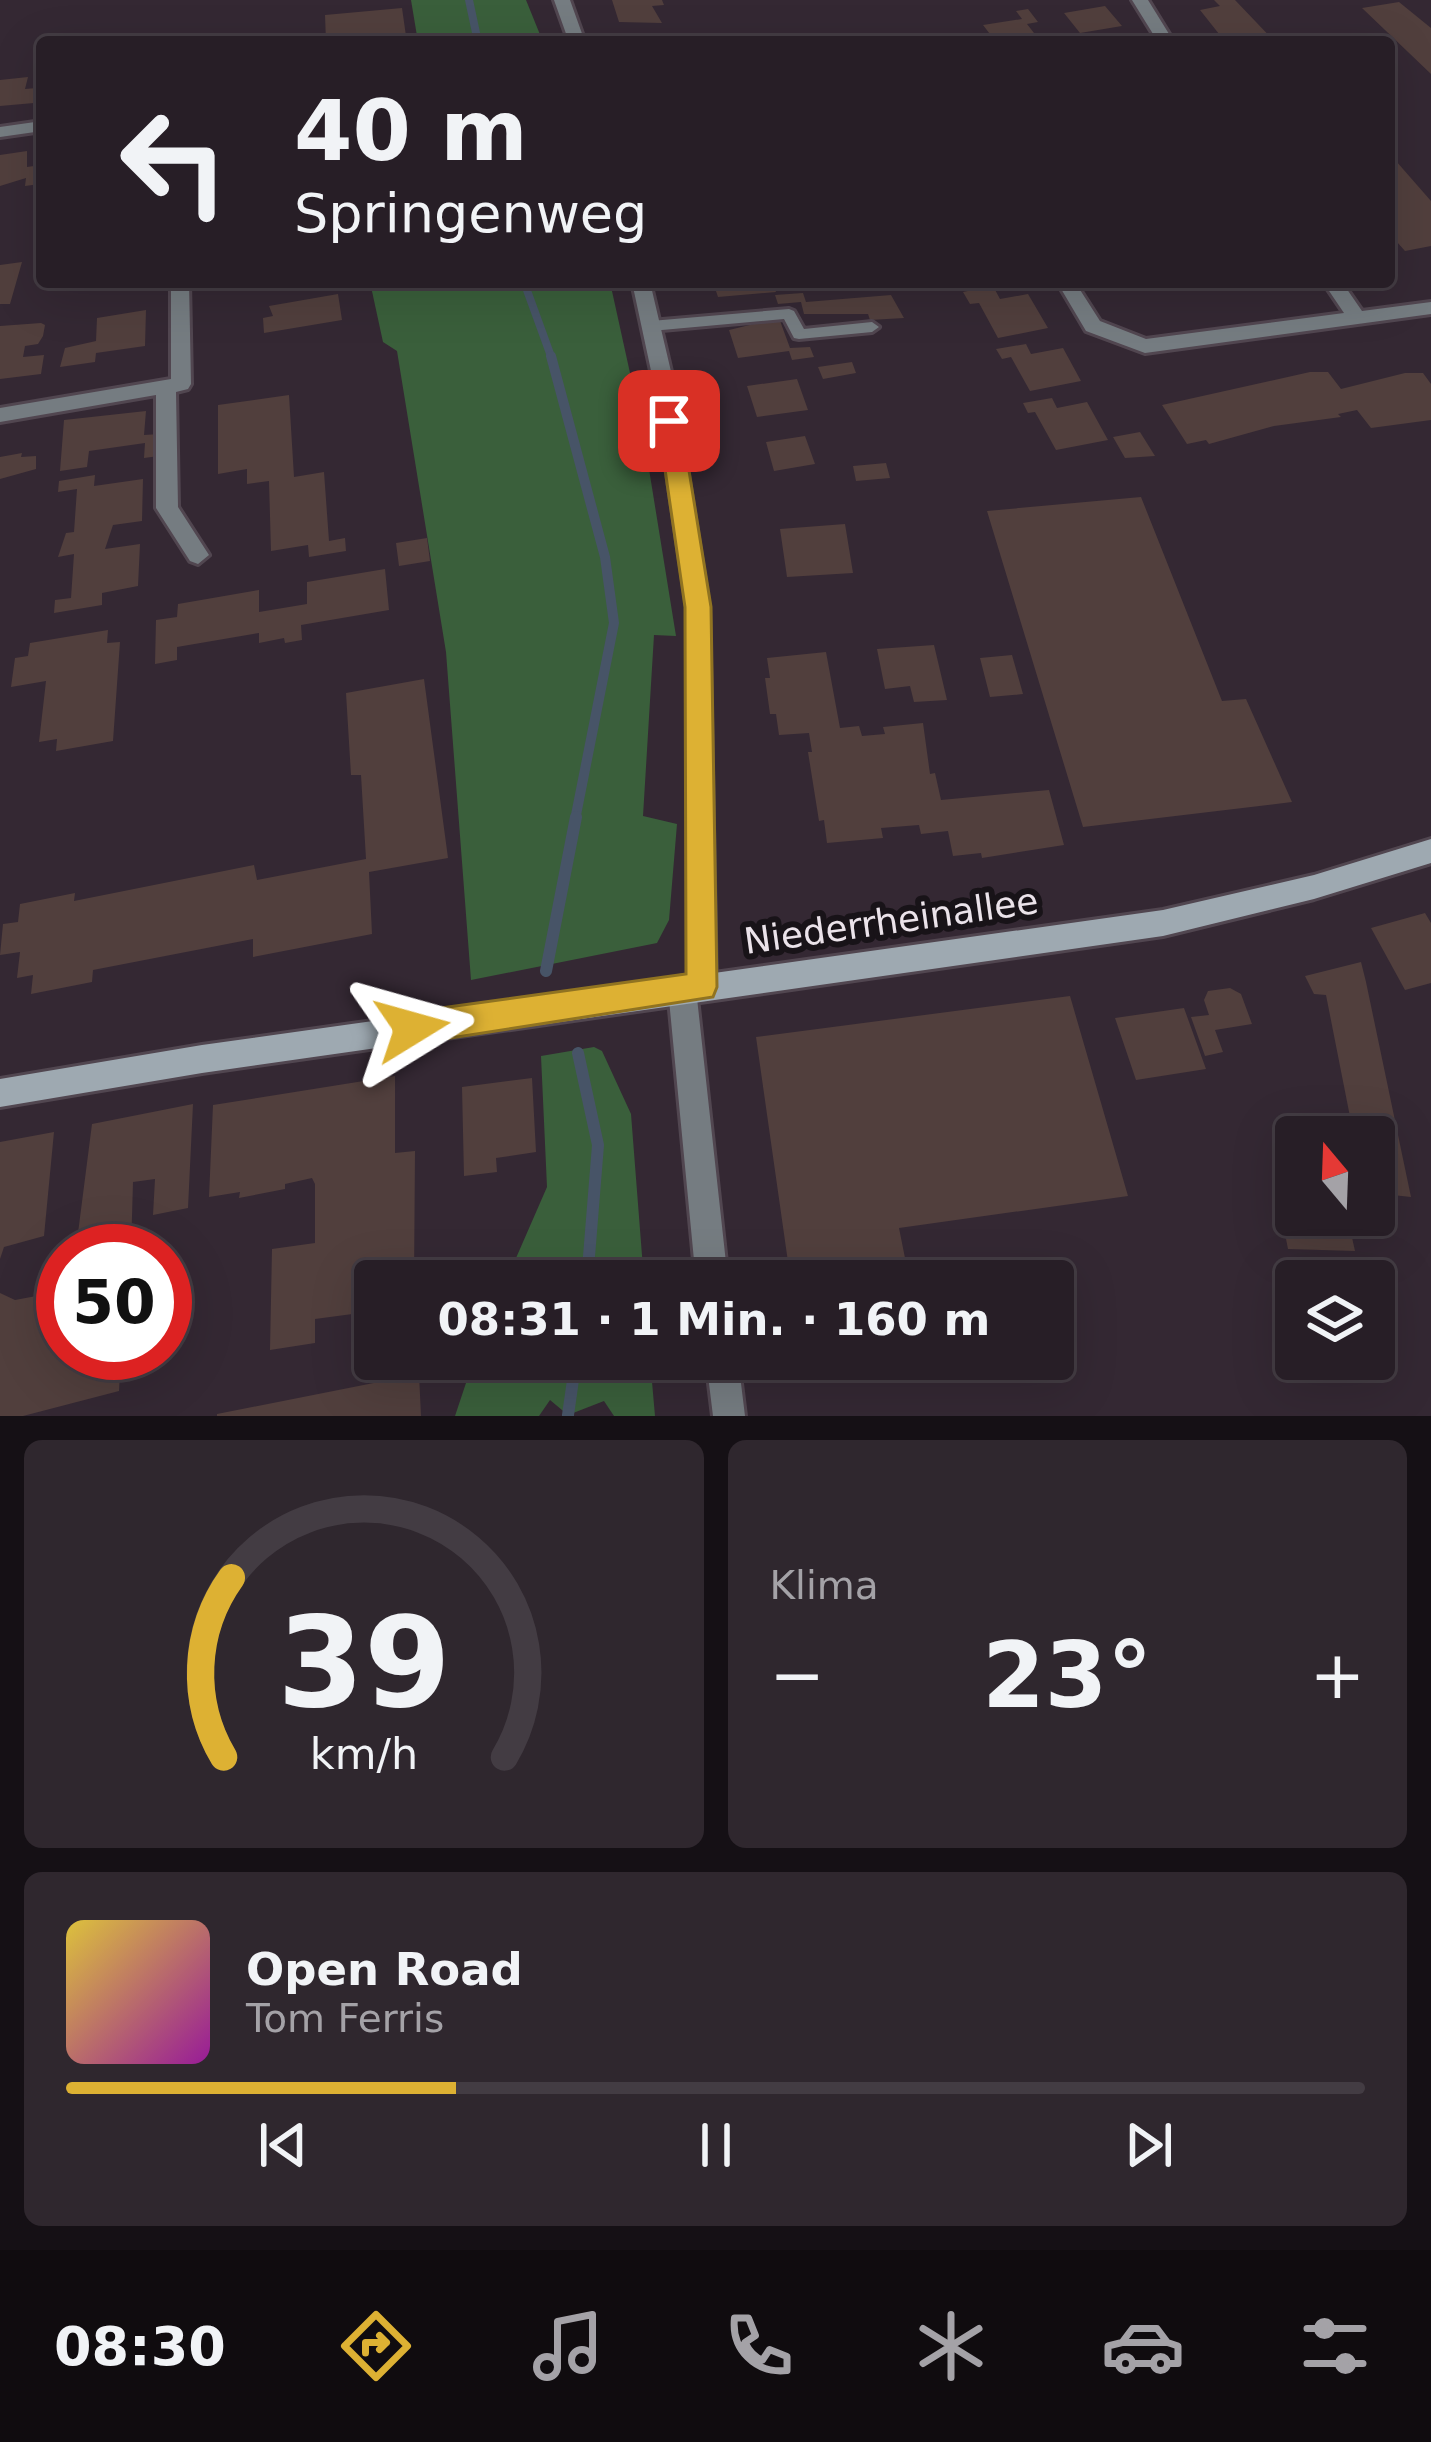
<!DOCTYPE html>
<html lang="de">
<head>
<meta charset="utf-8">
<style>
	:root { --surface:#271e26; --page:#2f272e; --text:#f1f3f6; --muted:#a4a2a7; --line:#433c43; --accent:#ddb133 }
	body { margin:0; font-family:"DejaVu Sans",sans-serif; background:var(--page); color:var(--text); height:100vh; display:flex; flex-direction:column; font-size:45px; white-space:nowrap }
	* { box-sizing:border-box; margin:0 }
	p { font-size:39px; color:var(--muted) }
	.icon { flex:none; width:66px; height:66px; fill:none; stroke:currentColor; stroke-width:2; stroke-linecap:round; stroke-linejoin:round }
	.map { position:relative; height:1416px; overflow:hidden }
	.side { display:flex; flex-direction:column; gap:24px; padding:24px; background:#151015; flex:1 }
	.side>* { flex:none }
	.hud { position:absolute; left:36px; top:36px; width:1359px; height:252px; border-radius:12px; box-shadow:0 12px 48px #0002,0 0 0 3px var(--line); background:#271e26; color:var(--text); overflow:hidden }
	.needle { width:78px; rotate:341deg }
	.buttons { position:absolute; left:1275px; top:1116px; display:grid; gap:24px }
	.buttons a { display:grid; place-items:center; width:120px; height:120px; border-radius:12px; background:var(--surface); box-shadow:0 12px 48px #0002,0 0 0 3px var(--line); font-size:60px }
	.speed { position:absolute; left:36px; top:1224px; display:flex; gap:24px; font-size:60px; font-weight:700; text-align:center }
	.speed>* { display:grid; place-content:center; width:156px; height:156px; border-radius:50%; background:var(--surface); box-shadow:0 12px 48px #0002,0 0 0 3px var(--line); line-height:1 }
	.speed .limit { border:18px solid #d22; background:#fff; color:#111 }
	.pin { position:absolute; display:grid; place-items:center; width:102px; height:102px; color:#fff; margin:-51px; border-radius:24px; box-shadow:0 6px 18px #0006 }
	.me { position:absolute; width:132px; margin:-66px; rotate:82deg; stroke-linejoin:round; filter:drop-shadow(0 0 9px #0008) }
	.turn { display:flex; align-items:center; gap:42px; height:252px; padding:0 60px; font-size:54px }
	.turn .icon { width:156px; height:156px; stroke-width:2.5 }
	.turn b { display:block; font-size:84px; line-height:102px }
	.big { font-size:90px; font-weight:700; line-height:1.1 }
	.side .card { flex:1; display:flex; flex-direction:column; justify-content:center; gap:18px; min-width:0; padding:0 42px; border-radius:18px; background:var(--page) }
	.side .dial { align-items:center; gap:0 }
	.dial svg { height:312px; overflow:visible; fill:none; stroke:var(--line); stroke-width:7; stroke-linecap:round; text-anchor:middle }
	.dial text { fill:var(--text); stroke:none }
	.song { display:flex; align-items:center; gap:36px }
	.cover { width:144px; height:144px; border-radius:18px; background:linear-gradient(135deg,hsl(50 70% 55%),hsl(300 70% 35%)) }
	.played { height:12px; border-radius:6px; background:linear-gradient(90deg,var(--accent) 30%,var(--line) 30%) }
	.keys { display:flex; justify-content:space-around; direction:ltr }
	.heat { display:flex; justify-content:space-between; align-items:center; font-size:66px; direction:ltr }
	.side .tiles { flex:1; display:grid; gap:24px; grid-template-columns:1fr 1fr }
	.card:last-child { grid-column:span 2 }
	.trip { position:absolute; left:354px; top:1260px; width:720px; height:120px; border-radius:12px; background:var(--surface); box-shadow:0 12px 48px #0002,0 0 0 3px var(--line); font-weight:700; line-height:120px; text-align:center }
	.tabs { display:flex; height:192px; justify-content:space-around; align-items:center; background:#100c0f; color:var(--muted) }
	.tabs .icon { width:84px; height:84px }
	.tabs .on { color:var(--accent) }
	.tabs b { font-size:54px; color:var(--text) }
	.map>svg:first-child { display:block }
	.green { fill:#3a5f3b }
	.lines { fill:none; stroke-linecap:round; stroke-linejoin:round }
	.stream-far2 { stroke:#475467; stroke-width:8 }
	.stream-far1 { stroke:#475467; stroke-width:10 }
	.stream { stroke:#475467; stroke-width:12 }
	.building { fill:#513f3d }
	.service-casing { stroke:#514650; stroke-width:6 }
	.minor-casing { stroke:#514650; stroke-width:6 }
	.secondary-casing { stroke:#514650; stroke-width:6 }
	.service { fill:#757c81; fill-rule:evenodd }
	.minor { fill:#757c81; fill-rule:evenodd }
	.secondary { fill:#9ea9b1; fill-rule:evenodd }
	.route { fill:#ddb133; stroke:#907321; stroke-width:3 }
	.labels { text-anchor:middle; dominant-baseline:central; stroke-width:12; stroke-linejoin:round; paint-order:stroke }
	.street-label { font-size:36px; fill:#ebe3ea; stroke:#181318 }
</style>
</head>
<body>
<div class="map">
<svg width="1431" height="1416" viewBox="0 0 1431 1416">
	<rect width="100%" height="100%" fill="#342833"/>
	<path class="green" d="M411,0H526L543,42H418Z
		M370,282H610L643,432L676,636L654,635L643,816L677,824L669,920L657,943L471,980L446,652L397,351L383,342Z
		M594,1047L602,1051L631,1114L644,1281H506L547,1187L541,1056Z
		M474,1359H650L655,1416H614L604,1401L568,1415L550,1400L539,1416H455Z"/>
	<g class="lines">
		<path class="stream-far2" d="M469,0L478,42
			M524,282L552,359"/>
		<path class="stream-far1" d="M551,356L605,557L614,623L575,820"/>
		<path class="stream" d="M546,971L576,817
			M578,1053L598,1145L587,1281
			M568,1415L576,1359"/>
	</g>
	<path class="building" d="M612,0H662L664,5L652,6L662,23L619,22Z
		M1214,0H1235L1275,42L1223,39L1200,10L1220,6Z
		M1399,2L1431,28V74L1362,8Z
		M1105,6L1122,26L1080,33L1064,13Z
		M402,8L406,36L326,42L325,15Z
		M1028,9L1038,22L1027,24L1041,42H996L983,25L1022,19L1016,11Z
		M28,77L25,89L37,88L34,103L0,106V80Z
		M27,151V167L41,165L40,184L25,186L26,178L0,186V155Z
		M1389,153L1431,201V246L1405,251L1389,233V218L1396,217L1389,209Z
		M22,262L10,304H0V265Z
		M713,282H772L776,292L718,297Z
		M993,286L1000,299L1028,294L1048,328L998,338L979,303L970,304L963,292Z
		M803,293L806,302L891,295L904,318L870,320L868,314H804L801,302L778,304L775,295Z
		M338,294L342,320L264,333L263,318L273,316L269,306Z
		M146,310L145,346L96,353L95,362L60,367L65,348L96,341L97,318Z
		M779,318L790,348L810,347L814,357L792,360L789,351L738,358L729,330Z
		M41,323L45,325L43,336L38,344L25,346L23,357L44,355L41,374L0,379V326Z
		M1026,344L1031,354L1063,348L1081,381L1030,391L1011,357L1002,359L996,349Z
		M852,362L856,373L823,379L818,367Z
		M1310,372H1328L1341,389L1405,373H1423L1431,384V420L1371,428L1357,410L1338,414L1341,417L1274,426L1209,444L1206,440L1187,444L1162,405Z
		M797,379L808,410L757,417L747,386Z
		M289,395L294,477L324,472L329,541L345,538L346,551L309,557L308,545L271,551L269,481L247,484V469L218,474V405Z
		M1052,398L1057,408L1087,402L1108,440L1056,450L1035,412L1028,413L1023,403Z
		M146,411L144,435L160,434L159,456L144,458L145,443L89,451L87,467L60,471L64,420Z
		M1140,432L1155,456L1125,458L1113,437Z
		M805,436L815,464L774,471L766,442Z
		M22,453L21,457L36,456V469L0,479V457Z
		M886,463L890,478L856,481L853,466Z
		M95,475L94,486L143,479L142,521L113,525L105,549L140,544L138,586L102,593V605L54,613L55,600L71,598L74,554L58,557L66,533L74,532L77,489L58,492L59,481Z
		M1141,497L1222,701L1246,699L1292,802L1083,827L987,511Z
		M845,524L853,573L787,577L780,529Z
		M427,538L430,561L399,566L396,543Z
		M385,569L389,610L301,625L302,640L285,643L284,638L259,643V633L177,647V660L155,664L156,620L177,617L178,604L259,590V612L307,604V582Z
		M108,630L107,643L120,642L113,741L56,751L57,739L39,742L46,681L11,687L15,658L28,656L30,643Z
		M934,645L947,700L914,702L910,686L885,689L877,649Z
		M826,652L840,728L859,726L862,736L885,734L883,727L923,723L930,774L935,773L941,800L1049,790L1064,845L982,858L981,853L953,856L948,831L921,834L919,825L881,828L883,838L827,843L824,820L819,821L808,752H812L809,733L779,735L776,714H770L765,678H770L767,658Z
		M1012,655L1023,694L990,697L980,658Z
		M424,679L448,858L369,872L372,934L253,957V939L93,970L92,982L31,994L33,975L17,978L20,952L0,955L3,924L18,922L20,904L75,893L74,901L254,865L257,880L366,859L361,775H351L346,693Z
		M1425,913L1431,923V983L1405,990L1371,928Z
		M1361,962L1366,982L1411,1197L1374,1193V1137H1354L1326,995L1314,994L1305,976Z
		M1230,988L1241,994L1252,1024L1215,1030L1223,1052L1205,1056L1191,1017L1209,1015L1204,1000L1208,991Z
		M1070,996L1128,1196L899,1228L905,1258L790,1276L756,1037Z
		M1184,1008L1206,1069L1136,1080L1115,1018Z
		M395,1076V1153L415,1151L414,1281H375V1311L315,1319V1343L270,1350L272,1249L315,1243V1184L312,1178L285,1184V1189L239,1198L240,1192L209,1197L213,1105Z
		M532,1078L536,1152L496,1158L497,1172L464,1176L462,1087Z
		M193,1104L188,1208L153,1215L155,1179L133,1182L131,1251H88L90,1231L78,1233L92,1124Z
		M54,1132L44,1236L4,1247L0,1259V1142Z
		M1276,1188L1296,1189V1215H1347L1355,1251L1288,1249Z
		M63,1291V1353H121L119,1391L23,1416H0V1293L15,1300Z
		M419,1374L421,1416H217V1414Z"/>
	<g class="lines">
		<g class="service-casing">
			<path id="service" d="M789,309L794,311L804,329L872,322L879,327L872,332L799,339L794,338L784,319L651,331L644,326L651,321Z"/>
		</g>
		<g class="minor-casing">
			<path id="minor" d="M554,0H570L585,42H569Z
				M1132,0H1148L1174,42H1158Z
				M42,121V131L0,137V127Z
				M171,282H189L191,384L188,389L176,392L178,507L209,555L198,564L190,561L156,508V395L0,422V408L171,379Z
				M632,282H650L673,380L709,607L716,987L712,996L697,998L728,1281H696L668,989L672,980L682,976L688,978L687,607L653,380Z
				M1057,282H1075L1100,321L1146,339L1344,313L1323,282H1342L1362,311L1431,302V314L1145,353L1086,331Z
				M706,1359H738L745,1416H713Z"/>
		</g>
		<g class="secondary-casing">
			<path id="secondary" d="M1431,839V863L1314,899L1163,936L202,1073L0,1107V1079L202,1045L1163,910L1314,875Z"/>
		</g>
		<use href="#service" class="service"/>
		<use href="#minor" class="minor"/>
		<use href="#secondary" class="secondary"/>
	</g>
	<path class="route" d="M669,412L681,421L711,607L717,987L713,997L412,1044L401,1039L397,1028L401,1017L412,1012L686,974L685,607L658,421Z"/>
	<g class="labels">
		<g class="street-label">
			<text transform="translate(891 921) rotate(-8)">Niederrheinallee</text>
		</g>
	</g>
</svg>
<div class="buttons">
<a><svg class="needle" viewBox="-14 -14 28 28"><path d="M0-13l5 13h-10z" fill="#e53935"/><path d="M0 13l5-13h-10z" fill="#a4a2a7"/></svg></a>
<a><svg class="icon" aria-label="layers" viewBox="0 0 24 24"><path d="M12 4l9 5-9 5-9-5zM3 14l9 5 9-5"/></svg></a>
</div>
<div class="speed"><div class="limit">50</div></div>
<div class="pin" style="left:669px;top:421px;background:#d93025"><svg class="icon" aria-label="arrive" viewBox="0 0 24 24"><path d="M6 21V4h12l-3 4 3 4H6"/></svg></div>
<svg class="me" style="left:412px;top:1028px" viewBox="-20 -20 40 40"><path d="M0-17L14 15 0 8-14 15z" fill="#ddb133" stroke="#fff" stroke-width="4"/></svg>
<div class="trip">08:31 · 1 Min. · 160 m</div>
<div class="hud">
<div class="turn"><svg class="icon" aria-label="left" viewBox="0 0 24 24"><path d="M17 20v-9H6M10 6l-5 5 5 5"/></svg><div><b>40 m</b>Springenweg</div></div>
</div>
</div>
<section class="side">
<div class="tiles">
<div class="card dial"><svg viewBox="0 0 100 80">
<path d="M14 69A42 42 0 1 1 86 69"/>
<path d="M14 69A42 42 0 0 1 16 23" stroke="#ddb133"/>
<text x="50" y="56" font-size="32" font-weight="700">39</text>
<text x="50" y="72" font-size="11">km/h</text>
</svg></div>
<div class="card"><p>Klima</p>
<div class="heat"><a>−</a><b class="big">23°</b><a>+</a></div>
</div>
<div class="card">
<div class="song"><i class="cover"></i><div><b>Open Road</b><p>Tom Ferris</p></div></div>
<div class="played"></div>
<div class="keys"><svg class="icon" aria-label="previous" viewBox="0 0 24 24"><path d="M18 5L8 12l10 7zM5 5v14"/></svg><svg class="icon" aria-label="pause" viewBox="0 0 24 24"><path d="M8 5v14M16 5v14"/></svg><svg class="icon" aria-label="next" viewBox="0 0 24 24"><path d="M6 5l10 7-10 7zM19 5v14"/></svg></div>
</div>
</div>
</section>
<nav class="tabs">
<b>08:30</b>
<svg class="icon on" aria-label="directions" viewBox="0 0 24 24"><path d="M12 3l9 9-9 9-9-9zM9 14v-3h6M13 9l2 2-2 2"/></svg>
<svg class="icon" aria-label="music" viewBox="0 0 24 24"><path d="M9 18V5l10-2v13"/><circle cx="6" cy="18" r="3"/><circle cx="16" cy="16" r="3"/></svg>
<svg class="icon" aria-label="phone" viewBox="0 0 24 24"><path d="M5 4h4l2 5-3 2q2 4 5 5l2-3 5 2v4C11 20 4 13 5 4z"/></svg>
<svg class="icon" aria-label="climate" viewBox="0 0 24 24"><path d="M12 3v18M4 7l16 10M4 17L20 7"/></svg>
<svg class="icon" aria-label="car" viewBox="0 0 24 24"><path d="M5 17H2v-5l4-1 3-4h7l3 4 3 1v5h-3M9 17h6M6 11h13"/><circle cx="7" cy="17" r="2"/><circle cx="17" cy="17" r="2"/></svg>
<svg class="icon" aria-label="filters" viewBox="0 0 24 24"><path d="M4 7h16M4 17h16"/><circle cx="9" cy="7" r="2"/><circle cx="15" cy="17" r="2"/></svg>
</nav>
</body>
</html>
